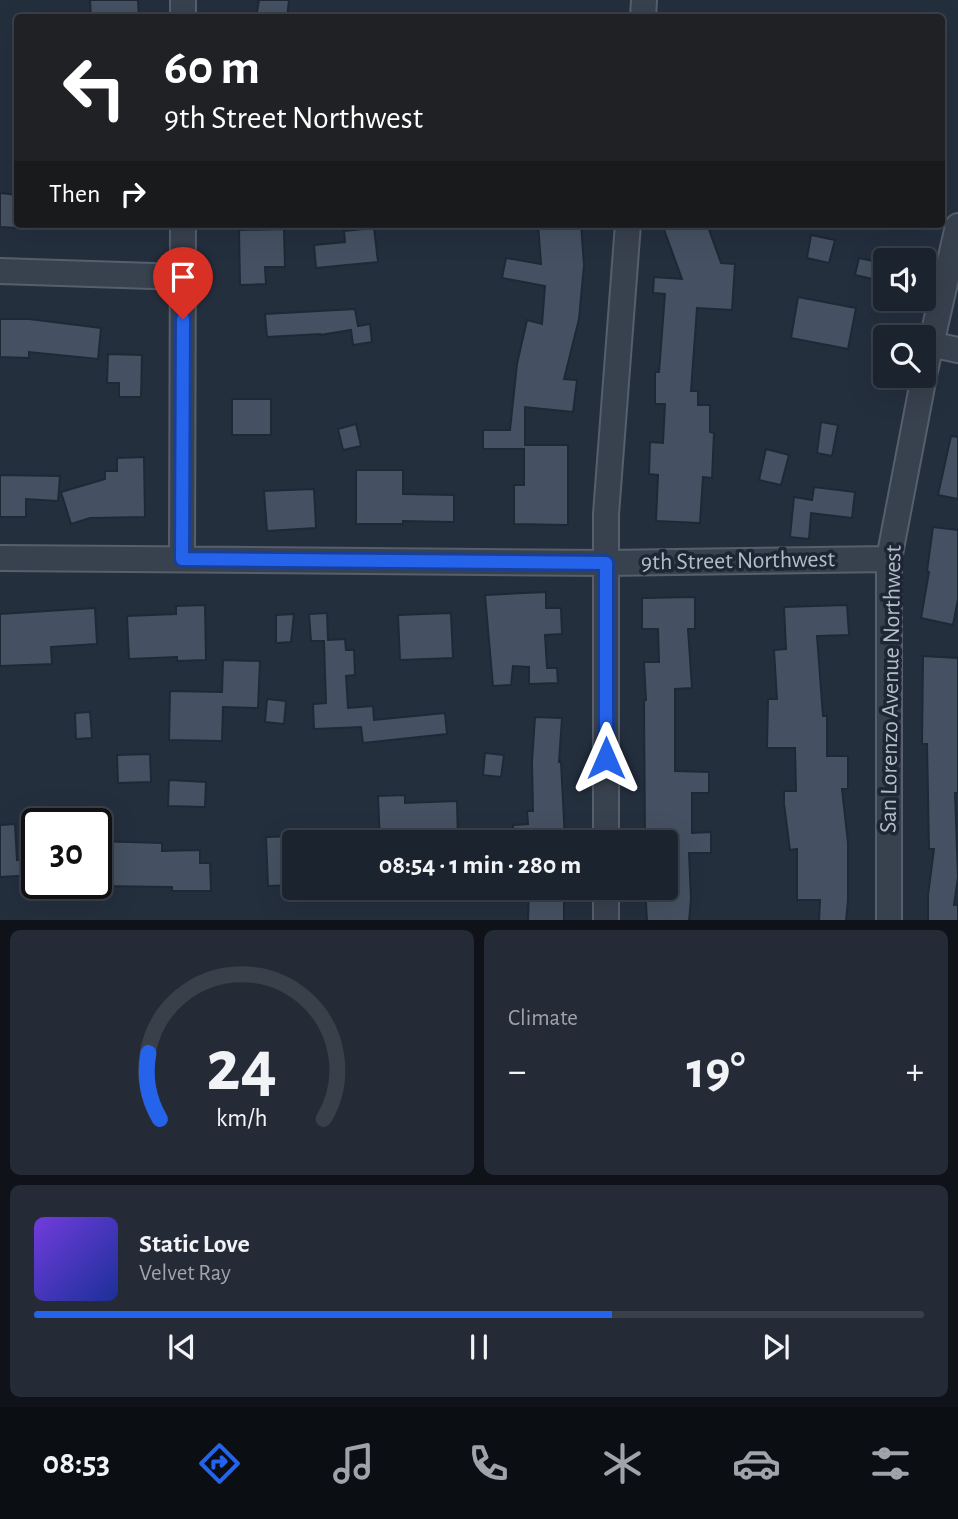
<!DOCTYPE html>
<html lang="en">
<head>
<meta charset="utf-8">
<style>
	:root { --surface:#1b232e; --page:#242b36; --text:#f1f3f6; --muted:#a0a4aa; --line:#39404a; --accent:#2563eb }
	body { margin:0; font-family:"Alegreya Sans",sans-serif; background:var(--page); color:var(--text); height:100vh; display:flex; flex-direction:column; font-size:26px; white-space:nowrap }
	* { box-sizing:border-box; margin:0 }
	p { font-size:23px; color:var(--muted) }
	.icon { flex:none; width:38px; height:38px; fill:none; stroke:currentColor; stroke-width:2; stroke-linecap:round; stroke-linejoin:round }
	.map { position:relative; height:920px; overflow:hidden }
	.panel { display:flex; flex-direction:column; gap:10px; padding:10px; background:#0f1319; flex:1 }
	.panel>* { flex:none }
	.guide { position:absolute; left:14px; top:14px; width:931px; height:214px; border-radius:7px; box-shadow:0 7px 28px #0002,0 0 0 2px var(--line); background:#202124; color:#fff; overflow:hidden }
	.tools { position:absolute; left:873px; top:248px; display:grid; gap:14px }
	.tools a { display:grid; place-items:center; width:63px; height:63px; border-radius:7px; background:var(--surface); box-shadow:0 7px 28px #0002,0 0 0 2px var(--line); font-size:35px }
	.speed { position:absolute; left:21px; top:808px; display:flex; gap:14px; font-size:35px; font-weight:700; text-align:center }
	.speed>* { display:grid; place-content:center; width:91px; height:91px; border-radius:50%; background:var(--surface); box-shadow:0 7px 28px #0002,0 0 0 2px var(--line); line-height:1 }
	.speed .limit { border:4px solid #111; border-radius:10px; background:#fff; color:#111 }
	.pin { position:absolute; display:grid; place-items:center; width:60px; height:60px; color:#fff; margin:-72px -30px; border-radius:50% 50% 50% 0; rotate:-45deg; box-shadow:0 0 7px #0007 }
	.pin .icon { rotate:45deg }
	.me { position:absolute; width:77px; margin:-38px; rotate:0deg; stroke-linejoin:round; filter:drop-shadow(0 0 5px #0008) }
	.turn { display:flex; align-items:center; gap:24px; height:147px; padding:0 35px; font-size:32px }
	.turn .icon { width:91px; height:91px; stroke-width:2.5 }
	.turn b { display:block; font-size:49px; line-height:60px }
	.then { display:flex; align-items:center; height:66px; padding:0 35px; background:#0003; gap:14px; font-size:26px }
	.big { font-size:52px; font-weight:700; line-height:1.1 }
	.panel .widget { flex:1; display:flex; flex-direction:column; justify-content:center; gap:10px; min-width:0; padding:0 24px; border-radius:10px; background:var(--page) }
	.panel .dial { align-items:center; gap:0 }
	.dial svg { height:182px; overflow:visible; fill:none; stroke:var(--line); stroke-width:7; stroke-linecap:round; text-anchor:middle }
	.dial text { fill:var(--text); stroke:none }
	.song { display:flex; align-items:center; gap:21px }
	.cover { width:84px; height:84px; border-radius:10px; background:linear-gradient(135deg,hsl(260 70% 55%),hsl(230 70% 35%)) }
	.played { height:7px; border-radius:4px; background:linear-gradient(90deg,var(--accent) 65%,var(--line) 65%) }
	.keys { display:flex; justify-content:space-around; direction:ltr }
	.heat { display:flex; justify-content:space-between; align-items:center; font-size:38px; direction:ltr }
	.panel .tiles { flex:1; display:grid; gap:10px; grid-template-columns:1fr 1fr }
	.widget:last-child { grid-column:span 2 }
	.trip { position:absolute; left:282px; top:830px; width:396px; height:70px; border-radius:7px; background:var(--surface); box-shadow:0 7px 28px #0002,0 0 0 2px var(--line); font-weight:700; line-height:70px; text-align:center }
	.menu { display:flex; height:112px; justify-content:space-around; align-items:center; background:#0b0e12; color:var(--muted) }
	.menu .icon { width:49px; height:49px }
	.menu .on { color:var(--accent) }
	.menu b { font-size:32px; color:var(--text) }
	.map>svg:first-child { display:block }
	.building { fill:#455162; stroke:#1f2835; stroke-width:2 }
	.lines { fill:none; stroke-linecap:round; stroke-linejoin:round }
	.minor-casing { stroke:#565f6c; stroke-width:28 }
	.minor { stroke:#38414e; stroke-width:24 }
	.route-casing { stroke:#184099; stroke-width:18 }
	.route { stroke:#2563eb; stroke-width:12 }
	.labels { text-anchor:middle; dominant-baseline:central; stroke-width:7; stroke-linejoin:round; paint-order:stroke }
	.street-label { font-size:24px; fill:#b4bcc9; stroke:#1d2633 }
</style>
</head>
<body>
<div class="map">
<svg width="958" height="921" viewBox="0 0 958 921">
	<rect width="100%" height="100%" fill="#242f3e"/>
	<path class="building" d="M90,0H138L139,18H91Z
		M259,0H289L287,18H256Z
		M0,193L18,195V228L0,227Z
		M538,224H581L584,265L579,319L564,379L577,380L573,412L525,407V445H568V525L514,524V485H524V449H483V430H510L517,364L527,320L542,324L545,286L502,278L506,258L541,264Z
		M662,224H707L721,263L735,264L732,310L697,308L691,391H698V405H710V432L714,433L712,478L703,477L700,523L656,521L658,475L649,474L650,442L663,443L665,404H655V372H659L665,294L653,293L654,277L682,279Z
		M374,228L378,262L316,268L314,245L345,242L344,231Z
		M284,229L285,267H265L266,284L240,285L239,230Z
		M811,235L835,240L829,263L807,258Z
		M859,258L886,264V282L855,275Z
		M798,297L856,308L848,349L791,338Z
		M355,309L358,326L370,324L372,342L353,345L351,330L320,335V334L267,337L265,314Z
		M0,319H29L101,328L98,359L29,352V358L0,357Z
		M108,354L142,355L141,397H119V383H107Z
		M232,399H271V435H232Z
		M821,422L838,425L832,456L817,453Z
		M356,424L361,446L343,450L338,429Z
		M951,436L958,437V499L938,495Z
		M766,449L789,455L781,485L759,480Z
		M144,457L145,517L90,518L71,524L61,492L105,479V471H117V458Z
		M356,470H403V494L454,495V522L403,521V524H356Z
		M0,475L60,476L58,501L26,499V517H0Z
		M814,487L855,492L852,518L811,513L809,539L790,537L794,497L812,500Z
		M314,489L316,528L267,531L264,491Z
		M933,527L958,530V599L953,625L921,618L929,572L927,571Z
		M546,592V608H561L562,634L545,635L547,668H557L558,683L529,684V667L513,666L511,685L493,686L485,595Z
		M695,597V629H688L692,688L675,689V771L709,772V793H692V833L711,832V853H689L691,899L689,921H647L645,887H665V842H645L644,700H646L644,662H659L658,629H642V598Z
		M205,605L206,660L177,661V657L129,659L127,616L176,614V606Z
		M847,605L849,635L817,636L823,716H827V756H848V789H842L848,843V900L846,921H819L820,900H797V849L790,850L784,804V791H796L795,748H767L768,699H777L774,650L786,649L784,607Z
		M95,608L97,644L51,647L52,664L0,666V614Z
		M327,613L328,640L345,639L346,650H354L355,675L346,676L348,708L373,706L374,720L445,713L447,734L363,743L361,727L314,729L313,704L326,703L324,641H311L309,614Z
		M451,613L453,658L400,660L398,615Z
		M294,614L291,642L276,643V615Z
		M923,656L958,658V793H955L958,877L954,905H958V921H928V895L934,849H929L927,744H922Z
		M223,660L260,661L258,708L223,707L222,741L169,740L170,691L222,692Z
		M267,699L286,701L284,724L265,722Z
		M90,712L92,738L76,739L75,713Z
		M535,717L562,718L559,762H561L565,840L514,842L513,825L528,824L527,811H533L532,762Z
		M485,753L504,755L501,777L483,775Z
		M150,754L151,782L118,783L117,755Z
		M169,780L206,782L205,807L168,806Z
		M405,795V803L457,801L458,842H380L378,796Z
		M15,824L17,860H37V875L0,877V825Z
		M294,836V885L268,886L266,837Z
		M96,841L162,843V851L200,850V863H210L211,891H172V887L96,886Z
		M529,887H564V921H528Z"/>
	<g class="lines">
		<g class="minor-casing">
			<path id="minor" d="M183,18V0
				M643,18L644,0
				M0,271L183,277
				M930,344L958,350
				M924,375L958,226
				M0,558L606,563L889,559
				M182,559L183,224
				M606,842V514L628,224
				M606,887V921
				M889,921V559L924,376"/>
		</g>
		<use href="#minor" class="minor"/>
	</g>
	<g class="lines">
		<g class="route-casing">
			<path id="route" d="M183,319L182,559L606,563V758"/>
		</g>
		<use href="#route" class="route"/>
	</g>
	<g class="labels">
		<g class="street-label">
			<text transform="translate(738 561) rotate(-1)">9th Street Northwest</text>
			<text transform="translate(891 689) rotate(-89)">San Lorenzo Avenue Northwest</text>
		</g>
	</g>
</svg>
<div class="tools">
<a><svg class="icon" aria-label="sound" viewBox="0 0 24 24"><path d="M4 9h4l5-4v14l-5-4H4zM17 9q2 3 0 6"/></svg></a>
<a><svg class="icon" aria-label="search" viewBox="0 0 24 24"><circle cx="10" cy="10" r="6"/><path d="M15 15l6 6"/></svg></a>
</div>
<div class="speed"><div class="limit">30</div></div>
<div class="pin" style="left:183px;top:319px;background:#d93025"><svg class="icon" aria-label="arrive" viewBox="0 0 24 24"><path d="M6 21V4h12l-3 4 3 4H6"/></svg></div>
<svg class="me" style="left:606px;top:758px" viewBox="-20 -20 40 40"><path d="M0-17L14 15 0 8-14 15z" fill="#2563eb" stroke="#fff" stroke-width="4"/></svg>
<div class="trip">08:54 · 1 min · 280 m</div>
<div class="guide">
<div class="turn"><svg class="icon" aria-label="left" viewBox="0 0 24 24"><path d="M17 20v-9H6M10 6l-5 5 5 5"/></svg><div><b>60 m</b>9th Street Northwest</div></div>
<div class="then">Then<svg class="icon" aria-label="right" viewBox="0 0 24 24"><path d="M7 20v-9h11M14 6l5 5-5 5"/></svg></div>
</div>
</div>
<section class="panel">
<div class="tiles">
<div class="widget dial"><svg viewBox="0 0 100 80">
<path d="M14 69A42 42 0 1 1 86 69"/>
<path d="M14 69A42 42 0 0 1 9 40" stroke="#2563eb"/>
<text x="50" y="56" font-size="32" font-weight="700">24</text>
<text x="50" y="72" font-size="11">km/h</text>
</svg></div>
<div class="widget"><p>Climate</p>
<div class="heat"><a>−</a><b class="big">19°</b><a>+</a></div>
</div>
<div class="widget">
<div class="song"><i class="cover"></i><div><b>Static Love</b><p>Velvet Ray</p></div></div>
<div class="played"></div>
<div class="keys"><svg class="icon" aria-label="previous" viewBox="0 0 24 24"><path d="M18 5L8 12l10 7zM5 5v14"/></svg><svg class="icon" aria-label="pause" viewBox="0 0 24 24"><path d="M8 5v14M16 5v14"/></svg><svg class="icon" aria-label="next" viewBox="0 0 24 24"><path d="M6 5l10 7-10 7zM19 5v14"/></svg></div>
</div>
</div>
</section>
<nav class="menu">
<b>08:53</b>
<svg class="icon on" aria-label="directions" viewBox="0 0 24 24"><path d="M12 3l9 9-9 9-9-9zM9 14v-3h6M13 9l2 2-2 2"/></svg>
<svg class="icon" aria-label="music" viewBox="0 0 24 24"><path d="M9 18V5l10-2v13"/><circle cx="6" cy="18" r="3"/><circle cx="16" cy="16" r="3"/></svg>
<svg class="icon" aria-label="phone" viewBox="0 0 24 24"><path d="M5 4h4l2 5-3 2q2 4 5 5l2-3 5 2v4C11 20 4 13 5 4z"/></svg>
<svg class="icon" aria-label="climate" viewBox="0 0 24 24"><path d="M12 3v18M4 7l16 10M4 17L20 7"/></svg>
<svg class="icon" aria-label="car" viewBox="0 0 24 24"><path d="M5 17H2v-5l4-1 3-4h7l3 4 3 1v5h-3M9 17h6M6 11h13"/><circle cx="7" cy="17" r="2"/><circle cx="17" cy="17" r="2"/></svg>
<svg class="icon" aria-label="filters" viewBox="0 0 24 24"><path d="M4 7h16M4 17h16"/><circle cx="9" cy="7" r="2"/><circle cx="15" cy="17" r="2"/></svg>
</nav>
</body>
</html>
